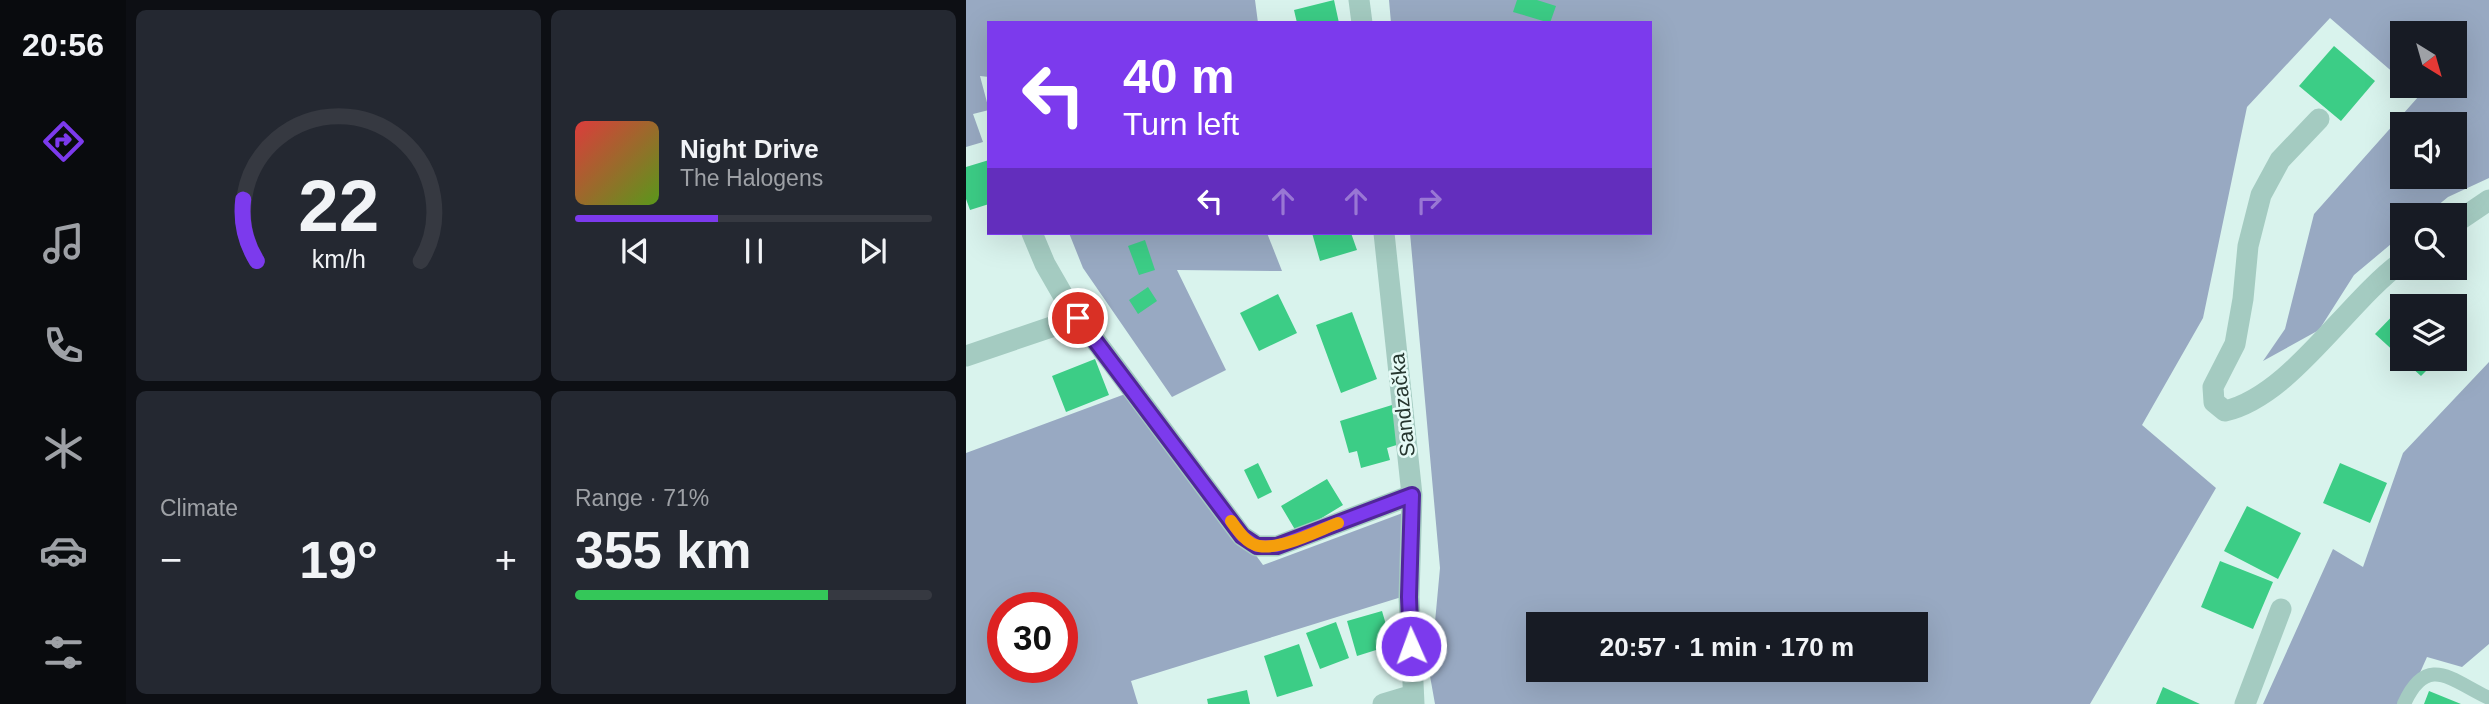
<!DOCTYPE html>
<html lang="en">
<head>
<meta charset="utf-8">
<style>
	:root { --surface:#171b24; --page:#242831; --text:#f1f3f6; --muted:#9ea1a6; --line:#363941; --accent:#7c3aed }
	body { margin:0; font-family:Arial,sans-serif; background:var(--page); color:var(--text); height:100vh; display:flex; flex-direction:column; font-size:26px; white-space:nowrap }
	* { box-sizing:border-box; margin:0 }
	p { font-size:23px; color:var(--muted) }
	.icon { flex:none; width:38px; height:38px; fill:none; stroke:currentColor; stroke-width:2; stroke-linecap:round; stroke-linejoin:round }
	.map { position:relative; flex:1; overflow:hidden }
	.side { display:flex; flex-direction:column; gap:10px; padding:10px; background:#0d0f14; width:840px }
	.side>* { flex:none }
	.hud { position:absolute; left:21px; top:21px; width:665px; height:214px; border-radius:0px; box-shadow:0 7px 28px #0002; background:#7c3aed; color:#fff; overflow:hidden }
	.needle { width:46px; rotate:143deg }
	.fabs { position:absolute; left:1424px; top:21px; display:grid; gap:14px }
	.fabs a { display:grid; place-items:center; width:77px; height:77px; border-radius:0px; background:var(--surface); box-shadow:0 7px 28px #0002; font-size:35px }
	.speed { position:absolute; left:21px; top:592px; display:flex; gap:14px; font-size:35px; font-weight:700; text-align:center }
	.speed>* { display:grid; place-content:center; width:91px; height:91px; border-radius:50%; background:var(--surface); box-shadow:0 7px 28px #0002; line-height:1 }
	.speed .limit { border:10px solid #d22; background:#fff; color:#111 }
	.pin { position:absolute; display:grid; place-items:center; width:60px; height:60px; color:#fff; margin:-30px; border:4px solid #fff; border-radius:50%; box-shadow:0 2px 7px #0007 }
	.me { position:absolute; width:77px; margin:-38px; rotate:358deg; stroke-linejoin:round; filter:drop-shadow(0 0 5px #0008) }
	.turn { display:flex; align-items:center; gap:24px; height:147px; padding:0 21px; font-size:32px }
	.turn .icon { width:91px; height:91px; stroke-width:2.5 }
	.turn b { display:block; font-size:49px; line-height:60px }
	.lanes { display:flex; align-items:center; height:66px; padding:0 21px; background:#0003; justify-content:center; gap:35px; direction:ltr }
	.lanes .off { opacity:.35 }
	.big { font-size:52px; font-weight:600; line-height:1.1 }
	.side .widget { flex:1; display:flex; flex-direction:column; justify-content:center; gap:10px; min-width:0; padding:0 24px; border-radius:10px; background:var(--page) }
	.side .dial { align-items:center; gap:0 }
	.dial svg { height:182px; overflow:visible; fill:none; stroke:var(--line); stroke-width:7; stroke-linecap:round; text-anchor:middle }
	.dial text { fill:var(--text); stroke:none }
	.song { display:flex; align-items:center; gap:21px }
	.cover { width:84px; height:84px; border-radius:10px; background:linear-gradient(135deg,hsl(0 70% 55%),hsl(90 70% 35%)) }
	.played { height:7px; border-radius:4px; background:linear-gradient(90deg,var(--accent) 40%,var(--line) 40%) }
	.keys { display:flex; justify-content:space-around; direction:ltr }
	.heat { display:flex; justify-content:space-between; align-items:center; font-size:38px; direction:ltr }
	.charge { height:10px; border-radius:5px; background:linear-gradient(90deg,#34c759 71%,var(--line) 0) }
	.side .tiles { flex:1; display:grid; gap:10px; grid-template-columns:repeat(2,1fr) }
	.trip { position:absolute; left:560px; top:612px; width:402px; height:70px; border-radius:0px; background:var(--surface); box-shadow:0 7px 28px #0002; font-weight:600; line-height:70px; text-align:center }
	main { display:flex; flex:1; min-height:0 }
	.dock { display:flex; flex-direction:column; width:126px; justify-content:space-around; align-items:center; background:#090b0e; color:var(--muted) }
	.dock .icon { width:49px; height:49px }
	.dock .selected { color:var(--accent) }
	.dock b { font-size:32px; color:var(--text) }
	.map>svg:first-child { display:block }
	.green { fill:#98a9c2; fill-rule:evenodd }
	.building { fill:#3ccd86 }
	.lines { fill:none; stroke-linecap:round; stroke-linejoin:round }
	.lane { stroke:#a4cbc1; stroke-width:14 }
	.street { stroke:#a4cbc1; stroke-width:21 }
	.route-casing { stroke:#51269a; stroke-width:18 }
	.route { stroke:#7c3aed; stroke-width:12 }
	.slow { stroke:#f59e0b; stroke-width:12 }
	.labels { text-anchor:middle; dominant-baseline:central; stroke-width:5; stroke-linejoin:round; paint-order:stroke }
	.street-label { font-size:21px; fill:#26362f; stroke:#e5faf6 }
</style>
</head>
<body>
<main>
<nav class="dock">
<b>20:56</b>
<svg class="icon selected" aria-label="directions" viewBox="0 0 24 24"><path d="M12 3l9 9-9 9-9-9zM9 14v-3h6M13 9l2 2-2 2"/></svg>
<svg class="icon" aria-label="music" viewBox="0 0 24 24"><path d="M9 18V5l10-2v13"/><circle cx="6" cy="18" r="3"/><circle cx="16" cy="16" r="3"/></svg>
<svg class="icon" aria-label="phone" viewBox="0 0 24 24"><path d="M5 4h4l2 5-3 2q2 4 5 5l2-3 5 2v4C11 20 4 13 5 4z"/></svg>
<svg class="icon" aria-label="climate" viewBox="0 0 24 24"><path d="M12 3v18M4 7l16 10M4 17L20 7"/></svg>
<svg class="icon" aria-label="car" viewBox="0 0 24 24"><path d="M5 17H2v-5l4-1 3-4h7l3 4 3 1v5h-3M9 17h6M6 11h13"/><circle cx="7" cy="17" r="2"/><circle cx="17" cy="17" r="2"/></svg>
<svg class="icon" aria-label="filters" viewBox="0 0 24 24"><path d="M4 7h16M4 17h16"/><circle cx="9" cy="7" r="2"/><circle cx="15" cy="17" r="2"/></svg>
</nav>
<section class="side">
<div class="tiles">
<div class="widget dial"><svg viewBox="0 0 100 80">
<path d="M14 69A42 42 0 1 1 86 69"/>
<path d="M14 69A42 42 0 0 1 8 42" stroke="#7c3aed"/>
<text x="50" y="56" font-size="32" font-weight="700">22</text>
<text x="50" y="72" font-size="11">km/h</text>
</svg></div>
<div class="widget">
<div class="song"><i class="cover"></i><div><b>Night Drive</b><p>The Halogens</p></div></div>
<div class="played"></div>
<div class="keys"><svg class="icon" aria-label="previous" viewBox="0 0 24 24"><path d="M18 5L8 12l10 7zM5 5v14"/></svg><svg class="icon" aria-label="pause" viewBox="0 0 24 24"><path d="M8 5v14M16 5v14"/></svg><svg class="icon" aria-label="next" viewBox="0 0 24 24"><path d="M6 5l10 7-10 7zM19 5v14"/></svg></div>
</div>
<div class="widget"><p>Climate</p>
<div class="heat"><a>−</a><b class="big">19°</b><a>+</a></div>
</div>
<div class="widget"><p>Range · 71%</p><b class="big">355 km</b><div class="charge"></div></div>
</div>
</section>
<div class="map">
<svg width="1523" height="704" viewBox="0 0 1523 704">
	<rect width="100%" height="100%" fill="#d9f3ed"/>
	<path class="green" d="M0,0H289L292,23H23V77L14,76L23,110L7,114L17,142L0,147Z
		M423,0H1523V178L1482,197L1460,215H1437V234L1388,275L1353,330L1297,361L1319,329L1348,214L1453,96L1442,86H1489V33H1437V81L1364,18L1281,107L1237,318L1176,425L1250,488L1124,704H469L464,676L474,568L444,233H684V23H425ZM1437,124H1489V177H1437ZM572,625H950V670H572Z
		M103,233H301L316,271L211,270L260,370L206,397L117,268Z
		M1523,362V644L1496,667L1461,657L1440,704H1297L1367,549L1397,567L1437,453Z
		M170,390L297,565L442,511V595L165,681L172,704H0V453ZM37,607H96V667H37Z"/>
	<path class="building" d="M368,0L373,23H331L328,10Z
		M551,0H571L590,6L584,23L547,12Z
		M1368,46L1409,81L1375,121L1333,86Z
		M23,160V204L4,210L0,199V167Z
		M346,233H385L391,250L354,261Z
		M179,240L189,270L173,275L162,246Z
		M182,287L191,301L172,314L163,300Z
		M312,294L331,333L293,351L274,313Z
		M1437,305V359H1472L1455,376L1409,334Z
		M386,312L411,379L375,393L350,325Z
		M129,359L143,395L100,412L86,376Z
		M426,405L437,443L421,448L424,460L395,468L391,451L383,453L374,421Z
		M292,463L306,492L292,499L278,470Z
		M1374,463L1421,483L1404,523L1357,503Z
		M361,479L377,505L331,533L315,506Z
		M1281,506L1335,533L1312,579L1258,551Z
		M1254,561L1307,582L1287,629L1235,607Z
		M416,611L426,645L391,656L381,621Z
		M370,622L383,658L354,669L340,633Z
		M333,644L347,686L311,697L298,656Z
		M1197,687L1234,704H1190Z
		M281,690L284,704H242L241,699Z
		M1463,691L1495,704H1458Z"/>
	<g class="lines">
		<path class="lane" d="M1438,704C1461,653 1485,680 1523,698"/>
		<path class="street" d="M393,0L396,23
			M1353,119L1314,160L1295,195L1282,246L1277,299L1269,344L1247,387L1248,402L1259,411C1325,396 1381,301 1437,261
			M1489,223L1523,200
			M66,233L79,264L102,304L276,536L291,546H311L446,495
			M418,233L446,495L443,597L448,704
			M0,356L112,318
			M417,704L447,695
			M1279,704L1315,609"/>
	</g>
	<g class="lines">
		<g class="route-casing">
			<path id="route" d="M112,318L276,536L291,546H311L446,495L443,597L445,646"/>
		</g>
		<use href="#route" class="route"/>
		<path class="slow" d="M265,521C272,531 281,544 293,546C315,550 351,531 372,523"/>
	</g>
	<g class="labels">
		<g class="street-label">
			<text transform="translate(436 405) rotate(-96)">Sandzačka</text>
		</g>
	</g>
</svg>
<div class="fabs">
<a><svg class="needle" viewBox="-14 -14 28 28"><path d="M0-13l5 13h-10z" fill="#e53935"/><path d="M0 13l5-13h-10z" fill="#9ea1a6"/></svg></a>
<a><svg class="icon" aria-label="sound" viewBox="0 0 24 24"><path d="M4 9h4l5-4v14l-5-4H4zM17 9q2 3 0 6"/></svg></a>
<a><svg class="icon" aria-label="search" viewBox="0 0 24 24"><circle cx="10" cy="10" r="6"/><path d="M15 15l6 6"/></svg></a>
<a><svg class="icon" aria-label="layers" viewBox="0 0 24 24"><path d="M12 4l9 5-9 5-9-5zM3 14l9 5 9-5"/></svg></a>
</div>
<div class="speed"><div class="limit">30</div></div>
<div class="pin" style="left:112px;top:318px;background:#d93025"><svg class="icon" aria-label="arrive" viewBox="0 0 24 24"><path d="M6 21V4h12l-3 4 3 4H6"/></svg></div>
<svg class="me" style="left:445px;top:646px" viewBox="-20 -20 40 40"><circle r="17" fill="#7c3aed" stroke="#fff" stroke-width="3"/><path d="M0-11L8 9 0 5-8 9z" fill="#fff"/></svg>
<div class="trip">20:57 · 1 min · 170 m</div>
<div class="hud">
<div class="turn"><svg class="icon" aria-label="left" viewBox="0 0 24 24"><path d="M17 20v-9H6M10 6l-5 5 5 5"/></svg><div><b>40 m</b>Turn left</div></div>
<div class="lanes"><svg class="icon" aria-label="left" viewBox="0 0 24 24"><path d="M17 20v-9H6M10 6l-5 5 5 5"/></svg><svg class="icon off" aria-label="ahead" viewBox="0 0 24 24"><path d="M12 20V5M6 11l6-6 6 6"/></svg><svg class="icon off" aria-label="ahead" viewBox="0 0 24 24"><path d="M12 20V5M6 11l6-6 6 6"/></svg><svg class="icon off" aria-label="right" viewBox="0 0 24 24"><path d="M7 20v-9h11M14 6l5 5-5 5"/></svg></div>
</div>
</div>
</main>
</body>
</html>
